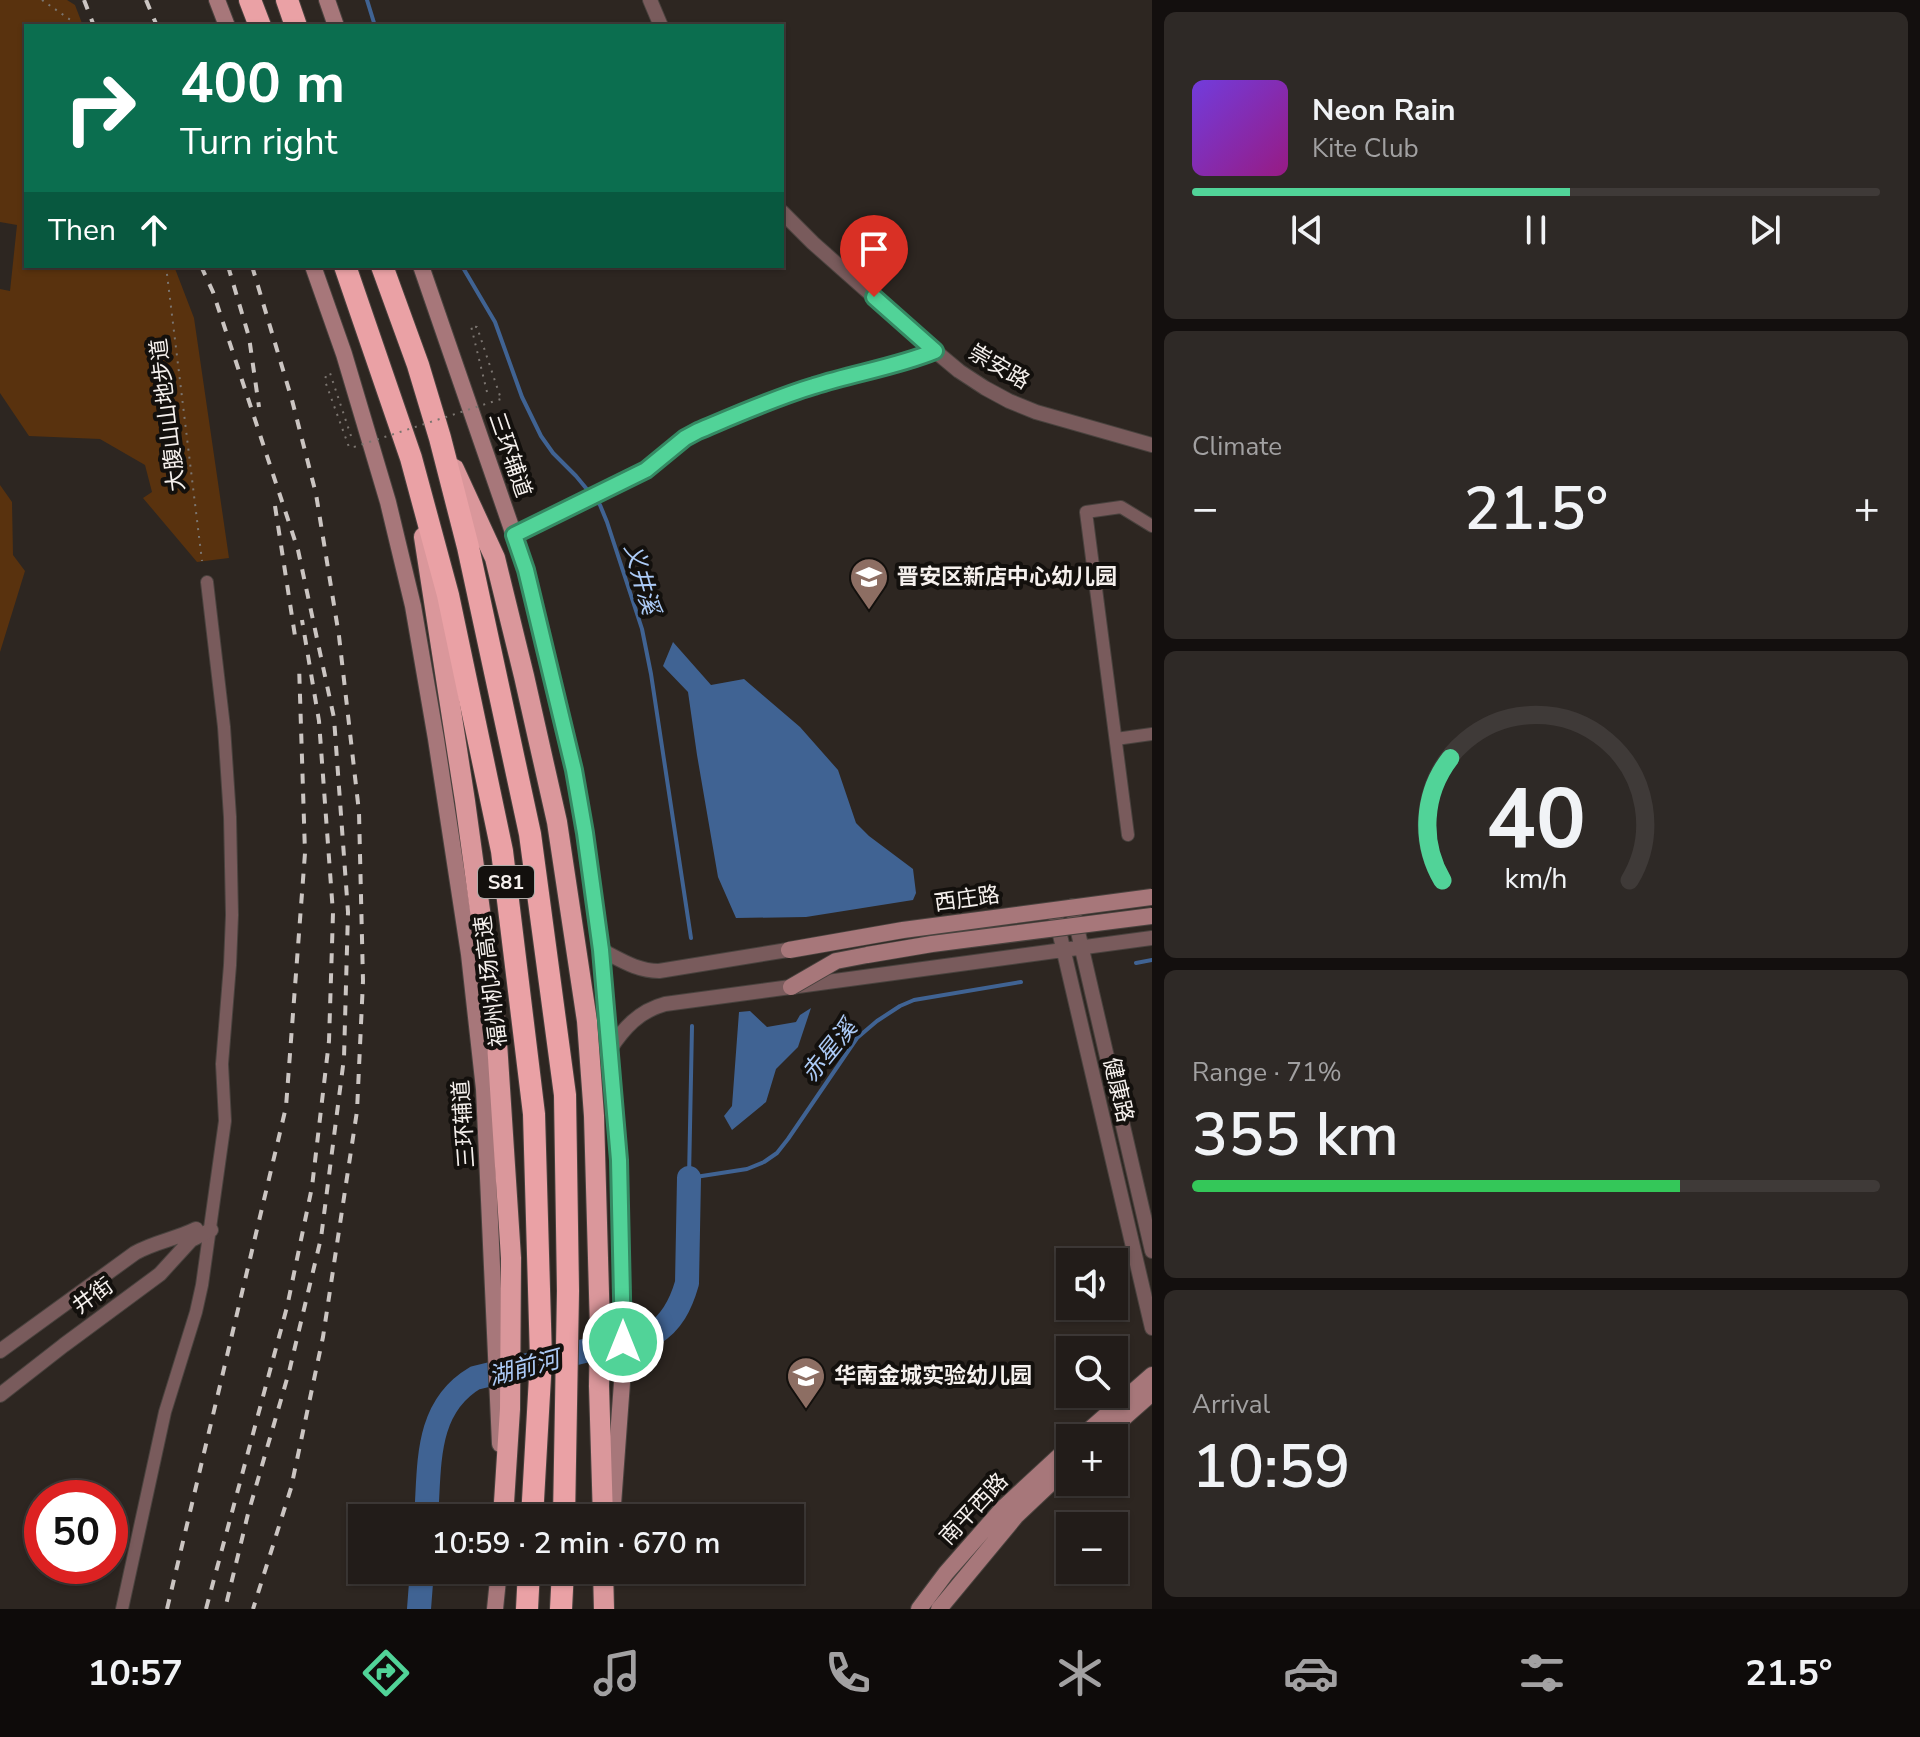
<!DOCTYPE html>
<html lang="en">
<head>
<meta charset="utf-8">
<style>
	:root { --surface:#221c19; --page:#2e2926; --text:#f1f3f6; --muted:#a2a1a2; --line:#3f3a38; --accent:#51d398 }
	body { margin:0; font-family:"Nunito Sans","Noto Sans SC",sans-serif; background:var(--page); color:var(--text); height:100vh; display:flex; flex-direction:column; font-size:30px; white-space:nowrap }
	* { box-sizing:border-box; margin:0 }
	p { font-size:26px; color:var(--muted) }
	.icon { flex:none; width:44px; height:44px; fill:none; stroke:currentColor; stroke-width:2; stroke-linecap:round; stroke-linejoin:round }
	.map { position:relative; flex:1; overflow:hidden }
	.panel { display:flex; flex-direction:column; gap:12px; padding:12px; background:#130f0e; width:768px }
	.panel>* { flex:none }
	.guide { position:absolute; left:24px; top:24px; width:760px; height:244px; border-radius:0px; box-shadow:0 2px 6px #0004,0 0 0 2px var(--line); background:#0b6e4f; color:#fff; overflow:hidden }
	.tools { position:absolute; left:1056px; top:1248px; display:grid; gap:16px }
	.tools a { display:grid; place-items:center; width:72px; height:72px; border-radius:0px; background:var(--surface); box-shadow:0 2px 6px #0004,0 0 0 2px var(--line); font-size:40px }
	.speed { position:absolute; left:24px; top:1480px; display:flex; gap:16px; font-size:40px; font-weight:700; text-align:center }
	.speed>* { display:grid; place-content:center; width:104px; height:104px; border-radius:50%; background:var(--surface); box-shadow:0 2px 6px #0004,0 0 0 2px var(--line); line-height:1 }
	.speed .limit { border:12px solid #d22; background:#fff; color:#111 }
	.pin { position:absolute; display:grid; place-items:center; width:68px; height:68px; color:#fff; margin:-82px -34px; border-radius:50% 50% 50% 0; rotate:-45deg; box-shadow:0 0 8px #0007 }
	.pin .icon { rotate:45deg }
	.me { position:absolute; width:88px; margin:-44px; rotate:0deg; stroke-linejoin:round; filter:drop-shadow(0 0 6px #0008) }
	.turn { display:flex; align-items:center; gap:28px; height:168px; padding:0 24px; font-size:36px }
	.turn .icon { width:104px; height:104px; stroke-width:2.5 }
	.turn b { display:block; font-size:56px; line-height:68px }
	.then { display:flex; align-items:center; height:76px; padding:0 24px; background:#0003; gap:16px; font-size:30px }
	.big { font-size:60px; font-weight:600; line-height:1.1 }
	.panel .card { flex:1; display:flex; flex-direction:column; justify-content:center; gap:12px; min-width:0; padding:0 28px; border-radius:12px; background:var(--page) }
	.panel .dial { align-items:center; gap:0 }
	.dial svg { height:208px; overflow:visible; fill:none; stroke:var(--line); stroke-width:7; stroke-linecap:round; text-anchor:middle }
	.dial text { fill:var(--text); stroke:none }
	.song { display:flex; align-items:center; gap:24px }
	.cover { width:96px; height:96px; border-radius:12px; background:linear-gradient(135deg,hsl(260 70% 55%),hsl(310 70% 35%)) }
	.played { height:8px; border-radius:4px; background:linear-gradient(90deg,var(--accent) 55%,var(--line) 55%) }
	.keys { display:flex; justify-content:space-around; direction:ltr }
	.heat { display:flex; justify-content:space-between; align-items:center; font-size:44px; direction:ltr }
	.charge { height:12px; border-radius:6px; background:linear-gradient(90deg,#34c759 71%,var(--line) 0) }
	.trip { position:absolute; left:348px; top:1504px; width:456px; height:80px; border-radius:0px; background:var(--surface); box-shadow:0 2px 6px #0004,0 0 0 2px var(--line); font-weight:600; line-height:80px; text-align:center }
	.menu { display:flex; height:128px; justify-content:space-around; align-items:center; background:#0e0b0a; color:var(--muted) }
	.menu .icon { width:56px; height:56px }
	.menu .on { color:var(--accent) }
	.menu b { font-size:36px; color:var(--text) }
	main { display:flex; flex:1; min-height:0 }
	.map>svg:first-child { display:block }
	.green { fill:#59320e }
	.water { fill:#406393 }
	.lines { fill:none; stroke-linecap:round; stroke-linejoin:round }
	.stream { stroke:#406393; stroke-width:4 }
	.river { stroke:#406393; stroke-width:24 }
	.minor-casing { stroke:#49423e; stroke-width:14 }
	.tertiary-casing { stroke:#49423e; stroke-width:16 }
	.secondary-casing { stroke:#49423e; stroke-width:18 }
	.trunk-casing { stroke:#49423e; stroke-width:22 }
	.motorway-casing { stroke:#49423e; stroke-width:24 }
	.path { stroke:#7b7570; stroke-width:2; stroke-dasharray:2 6; stroke-linecap:butt }
	.minor { stroke:#795b5c; stroke-width:12 }
	.tertiary { stroke:#795b5c; stroke-width:14 }
	.secondary { stroke:#a7777a; stroke-width:16 }
	.trunk { stroke:#da979b; stroke-width:20 }
	.motorway { stroke:#eaa1a5; stroke-width:22 }
	.rail { stroke:#cbc5c2; stroke-width:4; stroke-dasharray:10 10; stroke-linecap:butt }
	.secondary-bridge-casing { stroke:#49423e; stroke-width:18; stroke-linecap:butt }
	.path-bridge { stroke:#7b7570; stroke-width:2; stroke-dasharray:2 6; stroke-linecap:butt }
	.secondary-bridge { stroke:#a7777a; stroke-width:16 }
	.route-casing { stroke:#358963; stroke-width:20 }
	.route { stroke:#51d398; stroke-width:14 }
	.labels { text-anchor:middle; dominant-baseline:central; stroke-width:8; stroke-linejoin:round; paint-order:stroke }
	.shield { fill:#13100d; stroke:#b1adaa; stroke-width:2 }
	.shield-label { font-size:20px; font-weight:bold; fill:#f5f0ed }
	.street-label { font-size:22px; fill:#f5f0ed; stroke:#13100d }
	.poi-label { font-size:22px; font-weight:bold; fill:#f5f0ed; stroke:#13100d; text-anchor:start }
	.water-label { font-size:24px; font-style:italic; fill:#accbf7; stroke:#13100d }
</style>
</head>
<body>
<main>
<div class="map">
<svg width="1152" height="1609" viewBox="0 0 1152 1609">
	<rect width="100%" height="100%" fill="#2d2621"/>
	<path class="green" d="M0,0H67L75,5L83,26H26V266H174L194,318L229,558L197,562L143,498L152,492L145,465L100,439L29,436L0,393V289L10,291L17,225L0,222Z
		M0,485L12,502L13,555L25,571L0,652Z"/>
	<path class="water" d="M673,642L711,685L744,679L800,727L838,770L856,823L869,836L913,869L916,893L913,900L806,917L736,918L718,877L697,755L688,692L663,666Z
		M811,1008L798,1047L776,1069L766,1102L732,1130L724,1116L732,1106L739,1012L750,1011L767,1027L796,1022L800,1015Z"/>
	<g class="lines">
		<path class="stream" d="M367,0L375,26
			M462,266L495,322L522,397L541,436L553,453L576,476L600,505L607,522L642,629L651,674L691,938
			M1136,963L1152,960
			M692,1026L689,1178L747,1169L764,1162L777,1153L788,1139L857,1038L877,1021L900,1006L914,1000L1021,982"/>
		<path class="river" d="M426,1518C430,1467 424,1408 475,1378L653,1334C672,1323 681,1304 687,1283L689,1178
			M419,1609L422,1570"/>
		<g class="minor-casing">
			<path id="minor" d="M1116,739L1152,734
				M1128,835L1086,512L1121,507L1152,526
				M122,1609L165,1412L196,1312L202,1285L225,1121L222,1064L230,965L232,915L230,817L224,727L207,582"/>
		</g>
		<g class="tertiary-casing">
			<path id="tertiary" d="M650,0L661,26
				M782,212L813,243L935,351L959,371L985,388L1009,401L1036,412L1152,445
				M514,535L646,470L685,438L698,431L769,401L815,386L915,360L935,351
				M1072,906L1152,1251
				M1056,918L1152,1328
				M601,950C621,960 637,971 659,971L800,948
				M610,1049C624,1028 639,1011 665,1004L1152,938
				M0,1351L135,1253C154,1242 176,1239 196,1229
				M0,1395L64,1345L160,1274L191,1240L211,1230"/>
		</g>
		<g class="secondary-casing">
			<path id="secondary" d="M217,0L227,26
				M327,0L336,26
				M313,266L344,354L388,502L413,606L436,739L469,954L484,1089L500,1444
				M421,266L526,570L574,770L585,833L601,950L619,1160L623,1369L612,1518
				M1080,1438L1152,1375
				M1101,1438L1152,1393
				M495,1609L499,1570
				M919,1609L946,1573L1003,1508L1070,1446
				M939,1609L1016,1516L1070,1465"/>
		</g>
		<g class="trunk-casing">
			<path id="trunk" d="M454,469L495,558L524,676L557,822L587,1021L594,1116L600,1329L599,1386L603,1518
				M424,537L465,801L496,1027L511,1258L510,1409L503,1518
				M603,1570L604,1609"/>
		</g>
		<g class="motorway-casing">
			<path id="motorway" d="M250,0L260,26
				M287,0L296,26
				M345,266L411,458L448,595L502,851L534,1114L541,1359L532,1518
				M382,266L418,365L440,438L468,547L530,834L565,1095L568,1291L564,1518
				M527,1609L529,1570
				M561,1609L563,1570"/>
		</g>
		<path class="path" d="M42,0L72,21L74,26
			M166,266L202,561
			M487,392L471,326L477,327L501,399
			M351,436L330,373L326,375L325,381L349,447H354"/>
		<use href="#minor" class="minor"/>
		<use href="#tertiary" class="tertiary"/>
		<use href="#secondary" class="secondary"/>
		<use href="#trunk" class="trunk"/>
		<use href="#motorway" class="motorway"/>
		<path class="rail" d="M84,0L94,26
			M146,0L157,26
			M201,266L213,292L298,550L334,718L348,912L344,1058L321,1238L289,1372L248,1514L225,1609
			M228,266L249,337L259,407
			M252,266L292,400L316,494L339,636L359,812L363,981L357,1111L323,1337L291,1488L253,1609
			M275,506L295,636
			M167,1609L286,1107L305,853L299,664
			M206,1609L287,1307L312,1187L329,1041L333,913L319,721L302,620"/>
		<g class="secondary-bridge-casing">
			<path id="secondary-bridge" d="M789,950L903,930L1152,897
				M791,987L836,961L867,955L932,944L1152,916"/>
		</g>
		<path class="path-bridge" d="M354,447L501,399"/>
		<use href="#secondary-bridge" class="secondary-bridge"/>
	</g>
	<g class="lines">
		<g class="route-casing">
			<path id="route" d="M623,1342L619,1160L601,950L585,833L574,770L526,570L514,535L646,470L685,438L698,431C736,415 774,398 814,386C854,373 896,367 935,351L874,297"/>
		</g>
		<use href="#route" class="route"/>
	</g>
	<defs>
		<g id="school-pin" transform="scale(2)"><path d="M0 17L-7.5 6A9.5 9.5 0 1 1 7.5 6Z" fill="#8d6e63" stroke="#13100d"/><path d="M0-5L7-2L0 1L-7-2ZM-4 1L0 2.5L4 1V4Q0 6-4 4Z" fill="#fff"/></g>
	</defs>
	<g fill-rule="evenodd">
		<use href="#school-pin" x="869" y="577"/>
		<use href="#school-pin" x="806" y="1376"/>
	</g>
	<g class="labels">
		<rect class="shield" x="478" y="866" width="56" height="32" rx="6"/>
		<g class="shield-label">
			<text x="506" y="882">S81</text>
		</g>
		<g class="street-label">
			<text transform="translate(999 367) rotate(30)">崇安路</text>
			<text transform="translate(168 415) rotate(-97)">大腹山山地步道</text>
			<text transform="translate(510 455) rotate(71)">三环辅道</text>
			<text transform="translate(967 899) rotate(-8)">西庄路</text>
			<text transform="translate(491 981) rotate(-97)">福州机场高速</text>
			<text transform="translate(1118 1090) rotate(77)">健康路</text>
			<text transform="translate(464 1124) rotate(-94)">三环辅道</text>
			<text transform="translate(93 1296) rotate(-36)">井街</text>
			<text transform="translate(974 1509) rotate(-47)">南平西路</text>
		</g>
		<g class="poi-label">
			<text x="897" y="577">晋安区新店中心幼儿园</text>
			<text x="834" y="1376">华南金城实验幼儿园</text>
		</g>
		<g class="water-label">
			<text transform="translate(642 579) rotate(74)">义井溪</text>
			<text transform="translate(829 1051) rotate(-51)">赤星溪</text>
			<text transform="translate(524 1368) rotate(-15)">湖前河</text>
		</g>
	</g>
</svg>
<div class="tools">
<a><svg class="icon" aria-label="sound" viewBox="0 0 24 24"><path d="M4 9h4l5-4v14l-5-4H4zM17 9q2 3 0 6"/></svg></a>
<a><svg class="icon" aria-label="search" viewBox="0 0 24 24"><circle cx="10" cy="10" r="6"/><path d="M15 15l6 6"/></svg></a>
<a>+</a>
<a>−</a>
</div>
<div class="speed"><div class="limit">50</div></div>
<div class="pin" style="left:874px;top:297px;background:#d93025"><svg class="icon" aria-label="arrive" viewBox="0 0 24 24"><path d="M6 21V4h12l-3 4 3 4H6"/></svg></div>
<svg class="me" style="left:623px;top:1342px" viewBox="-20 -20 40 40"><circle r="17" fill="#51d398" stroke="#fff" stroke-width="3"/><path d="M0-11L8 9 0 5-8 9z" fill="#fff"/></svg>
<div class="trip">10:59 · 2 min · 670 m</div>
<div class="guide">
<div class="turn"><svg class="icon" aria-label="right" viewBox="0 0 24 24"><path d="M7 20v-9h11M14 6l5 5-5 5"/></svg><div><b>400 m</b>Turn right</div></div>
<div class="then">Then<svg class="icon" aria-label="ahead" viewBox="0 0 24 24"><path d="M12 20V5M6 11l6-6 6 6"/></svg></div>
</div>
</div>
<section class="panel">
<div class="card">
<div class="song"><i class="cover"></i><div><b>Neon Rain</b><p>Kite Club</p></div></div>
<div class="played"></div>
<div class="keys"><svg class="icon" aria-label="previous" viewBox="0 0 24 24"><path d="M18 5L8 12l10 7zM5 5v14"/></svg><svg class="icon" aria-label="pause" viewBox="0 0 24 24"><path d="M8 5v14M16 5v14"/></svg><svg class="icon" aria-label="next" viewBox="0 0 24 24"><path d="M6 5l10 7-10 7zM19 5v14"/></svg></div>
</div>
<div class="card"><p>Climate</p>
<div class="heat"><a>−</a><b class="big">21.5°</b><a>+</a></div>
</div>
<div class="card dial"><svg viewBox="0 0 100 80">
<path d="M14 69A42 42 0 1 1 86 69"/>
<path d="M14 69A42 42 0 0 1 17 22" stroke="#51d398"/>
<text x="50" y="56" font-size="32" font-weight="700">40</text>
<text x="50" y="72" font-size="11">km/h</text>
</svg></div>
<div class="card"><p>Range · 71%</p><b class="big">355 km</b><div class="charge"></div></div>
<div class="card"><p>Arrival</p><b class="big">10:59</b></div>
</section>
</main>
<nav class="menu">
<b>10:57</b>
<svg class="icon on" aria-label="directions" viewBox="0 0 24 24"><path d="M12 3l9 9-9 9-9-9zM9 14v-3h6M13 9l2 2-2 2"/></svg>
<svg class="icon" aria-label="music" viewBox="0 0 24 24"><path d="M9 18V5l10-2v13"/><circle cx="6" cy="18" r="3"/><circle cx="16" cy="16" r="3"/></svg>
<svg class="icon" aria-label="phone" viewBox="0 0 24 24"><path d="M5 4h4l2 5-3 2q2 4 5 5l2-3 5 2v4C11 20 4 13 5 4z"/></svg>
<svg class="icon" aria-label="climate" viewBox="0 0 24 24"><path d="M12 3v18M4 7l16 10M4 17L20 7"/></svg>
<svg class="icon" aria-label="car" viewBox="0 0 24 24"><path d="M5 17H2v-5l4-1 3-4h7l3 4 3 1v5h-3M9 17h6M6 11h13"/><circle cx="7" cy="17" r="2"/><circle cx="17" cy="17" r="2"/></svg>
<svg class="icon" aria-label="filters" viewBox="0 0 24 24"><path d="M4 7h16M4 17h16"/><circle cx="9" cy="7" r="2"/><circle cx="15" cy="17" r="2"/></svg>
<b>21.5°</b>
</nav>
</body>
</html>
